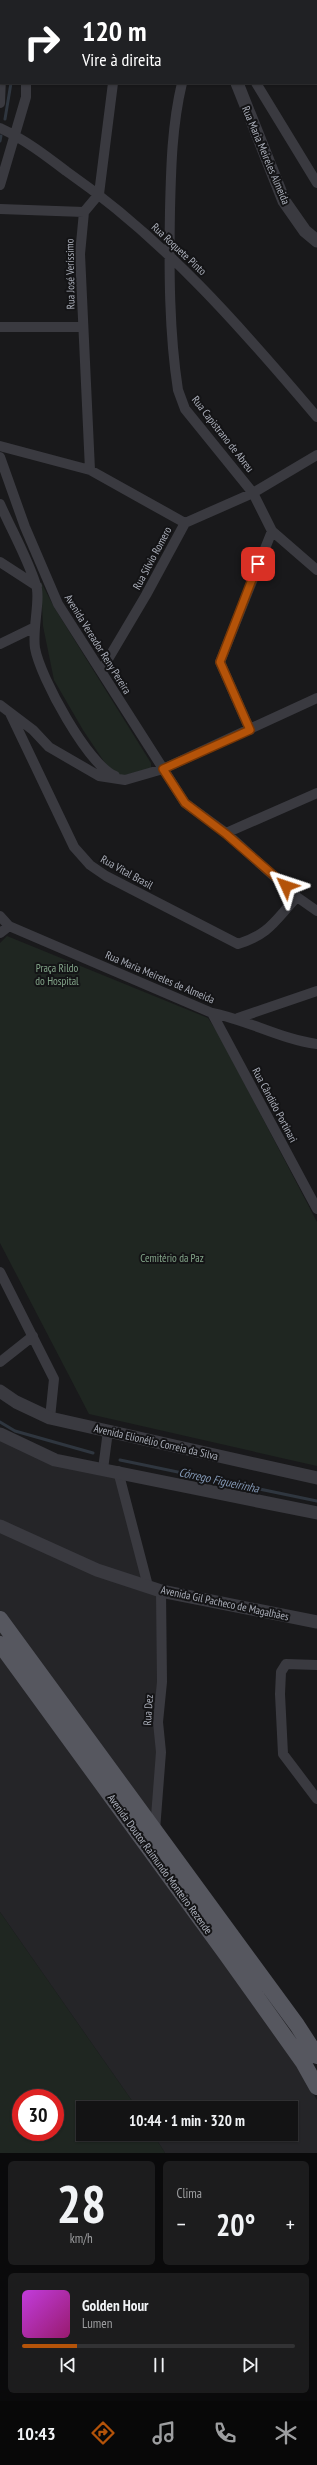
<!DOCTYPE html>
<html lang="pt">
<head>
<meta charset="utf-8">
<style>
	:root { --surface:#131314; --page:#1c1c1d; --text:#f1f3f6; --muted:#9d9ea0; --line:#323234; --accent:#b45309 }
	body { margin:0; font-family:"PT Sans Narrow",sans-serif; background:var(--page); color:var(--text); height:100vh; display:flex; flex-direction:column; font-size:15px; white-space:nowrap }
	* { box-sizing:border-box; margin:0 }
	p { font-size:13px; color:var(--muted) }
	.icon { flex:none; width:22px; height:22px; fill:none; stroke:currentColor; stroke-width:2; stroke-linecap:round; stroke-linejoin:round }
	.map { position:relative; height:2153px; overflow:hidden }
	.drawer { display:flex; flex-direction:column; gap:8px; padding:8px; background:#0a0a0b; flex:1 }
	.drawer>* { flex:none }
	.hud { position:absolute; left:0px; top:0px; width:317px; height:84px; box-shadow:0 1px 3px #0004,0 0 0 1px var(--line); background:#202124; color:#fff; overflow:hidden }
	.speed { position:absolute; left:12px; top:2089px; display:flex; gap:8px; font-size:20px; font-weight:700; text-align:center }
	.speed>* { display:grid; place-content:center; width:52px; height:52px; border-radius:50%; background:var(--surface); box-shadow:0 1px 3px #0004,0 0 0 1px var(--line); line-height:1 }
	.speed .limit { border:6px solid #d22; background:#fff; color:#111 }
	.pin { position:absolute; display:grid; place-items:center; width:34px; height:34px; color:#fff; margin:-17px; border-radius:8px; box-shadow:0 2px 6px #0006 }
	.me { position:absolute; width:44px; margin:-22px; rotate:312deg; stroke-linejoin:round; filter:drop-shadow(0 0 3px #0008) }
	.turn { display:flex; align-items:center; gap:14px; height:84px; padding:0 16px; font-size:18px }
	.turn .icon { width:52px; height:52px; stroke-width:2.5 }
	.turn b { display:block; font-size:28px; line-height:34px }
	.big { font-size:30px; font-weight:700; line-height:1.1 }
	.drawer .card { flex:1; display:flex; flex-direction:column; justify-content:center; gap:6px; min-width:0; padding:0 14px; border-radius:6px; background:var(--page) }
	.drawer .dial { align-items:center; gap:0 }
	.dial b { font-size:52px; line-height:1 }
	.song { display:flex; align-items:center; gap:12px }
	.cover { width:48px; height:48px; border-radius:6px; background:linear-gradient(135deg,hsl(290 70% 55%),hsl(320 70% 35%)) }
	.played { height:4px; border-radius:2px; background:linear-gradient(90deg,var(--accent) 20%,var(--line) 20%) }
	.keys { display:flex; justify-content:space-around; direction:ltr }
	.heat { display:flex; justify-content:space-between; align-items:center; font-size:22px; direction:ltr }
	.drawer .tiles { flex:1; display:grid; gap:8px; grid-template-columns:1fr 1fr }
	.card:last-child { grid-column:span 2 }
	.trip { position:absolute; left:76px; top:2101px; width:222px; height:40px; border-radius:0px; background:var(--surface); box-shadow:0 1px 3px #0004,0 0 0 1px var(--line); font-weight:700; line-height:40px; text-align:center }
	.dock { display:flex; height:64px; justify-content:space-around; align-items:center; background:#080808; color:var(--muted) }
	.dock .icon { width:28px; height:28px }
	.dock .selected { color:var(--accent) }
	.dock b { font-size:18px; color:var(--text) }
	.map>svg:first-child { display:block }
	.built { fill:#252528 }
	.green { fill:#1f2621; fill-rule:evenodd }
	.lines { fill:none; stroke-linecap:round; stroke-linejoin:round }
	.stream { stroke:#2f363f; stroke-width:3 }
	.minor { stroke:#3a3a40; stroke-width:10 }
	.tertiary { stroke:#3a3a40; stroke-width:13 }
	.primary { stroke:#56575f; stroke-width:16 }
	.route-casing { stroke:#753606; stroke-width:10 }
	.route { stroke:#b45309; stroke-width:7 }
	.labels { text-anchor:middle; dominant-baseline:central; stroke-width:4; stroke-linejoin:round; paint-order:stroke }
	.street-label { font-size:11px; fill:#abafba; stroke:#141416 }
	.park-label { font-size:11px; fill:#83a589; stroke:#141416 }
	.water-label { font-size:12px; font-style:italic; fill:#8398b5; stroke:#141416 }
</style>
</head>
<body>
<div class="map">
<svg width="317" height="2153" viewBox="0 0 317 2153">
	<rect width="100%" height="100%" fill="#19191b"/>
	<path class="built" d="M0,1435L18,1445L118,1472L148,1586L161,1591L155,1829L317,2100V2153H165L153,2134H291V2108H137L0,1912Z"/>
	<path class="green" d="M41,582L54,607L151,763V768L123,776L109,769L83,730L54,680L43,626Z
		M7,936L208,1018L219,1035L317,1222V1466L89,1414L0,1243V943Z
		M0,1912L137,2108H83V2134H153L165,2153H0ZM21,2098H55V2132H21Z"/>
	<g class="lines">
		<path class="stream" d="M0,13L1,16
			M5,119L11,83
			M0,141L1,136
			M0,1422L15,1431L93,1453
			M120,1460L317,1501"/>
		<path class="minor" d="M5,0V1
			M288,0L289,1
			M127,1V0
			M0,44L1,51
			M316,49L317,51
			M182,83C172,125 171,167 170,210C169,270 169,332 178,390L185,409L253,493L272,531L317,570
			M256,83L317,183
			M0,103L1,77
			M0,128C24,139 45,155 66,171C164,239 240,326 317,417
			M0,185L26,97V83
			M0,209L84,212
			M0,327H83
			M0,446L90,470L185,523
			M0,457L25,527L58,604L185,803L226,833L297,897L317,911
			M90,470L80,254L84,212L99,194L113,83
			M0,504C12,531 27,557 36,585C41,598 32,629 35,648C40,677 88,765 115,776
			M0,562L37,586
			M0,644L33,628
			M101,671L146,595L185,523L253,493L317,455
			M0,705L33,730L49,747L99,776L125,780L163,769L317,698
			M10,713L74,847L90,865L106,876L238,944C270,934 275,920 297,897
			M250,730L220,662L272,531
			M226,833L317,793
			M0,916L9,926L212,1013C248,1020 280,1039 317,1044
			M0,933L9,926
			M212,1013L317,1209
			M238,1018L317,991
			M0,1272L54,1379L50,1418
			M0,1362L33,1336
			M103,1469L108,1431
			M118,1471L148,1586
			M317,1665L286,1664L281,1672L280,1694L283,1754L317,1799
			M155,1830L161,1752L158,1722L162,1682L161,1591"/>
		<path class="tertiary" d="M201,0L202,1
			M237,83L284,201L305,231L317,241
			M0,1391L16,1402L50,1418L317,1478
			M0,1434L55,1460L317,1513
			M0,1526L97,1570L161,1591L317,1622"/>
		<path class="primary" d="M0,1619L297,2025L317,2056
			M0,1644L226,1954L303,2062L317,2087"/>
	</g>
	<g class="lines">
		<g class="route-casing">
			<path id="route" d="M258,564L220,662L250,730L163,769L185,803L226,834L286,886"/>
		</g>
		<use href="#route" class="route"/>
	</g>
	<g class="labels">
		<g class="street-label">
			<text transform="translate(266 155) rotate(67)">Rua Maria Meireles Almeida</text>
			<text transform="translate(179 249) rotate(43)">Rua Roquete Pinto</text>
			<text transform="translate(70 274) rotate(-91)">Rua José Veríssimo</text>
			<text transform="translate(223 434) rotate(52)">Rua Capistrano de Abreu</text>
			<text transform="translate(152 558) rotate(-62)">Rua Sílvio Romero</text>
			<text transform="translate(98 644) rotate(58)">Avenida Vereador Reny Pereira</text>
			<text transform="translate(127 872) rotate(29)">Rua Vital Brasil</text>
			<text transform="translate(160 977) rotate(23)">Rua Maria Meireles de Almeida</text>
			<text transform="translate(275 1105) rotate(62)">Rua Cândido Portinari</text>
			<text transform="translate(156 1442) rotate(13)">Avenida Elionélio Correia da Silva</text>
			<text transform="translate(225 1603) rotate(12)">Avenida Gil Pacheco de Magalhães</text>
			<text transform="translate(148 1710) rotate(-86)">Rua Dez</text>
			<text transform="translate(160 1864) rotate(54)">Avenida Doutor Raimundo Monteiro Rezende</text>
		</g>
		<g class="park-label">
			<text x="57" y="968">Praça Rildo<tspan x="57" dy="13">do Hospital</tspan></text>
			<text x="172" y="1258">Cemitério da Paz</text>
		</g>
		<g class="water-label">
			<text transform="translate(219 1480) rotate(12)">Córrego Figueirinha</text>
		</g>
	</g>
</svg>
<div class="speed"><div class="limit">30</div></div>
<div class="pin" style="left:258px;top:564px;background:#d93025"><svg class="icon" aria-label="arrive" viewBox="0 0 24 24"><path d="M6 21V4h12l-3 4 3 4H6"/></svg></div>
<svg class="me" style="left:286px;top:886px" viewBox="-20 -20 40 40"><path d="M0-17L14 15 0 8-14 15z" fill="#b45309" stroke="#fff" stroke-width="4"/></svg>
<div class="trip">10:44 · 1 min · 320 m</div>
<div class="hud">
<div class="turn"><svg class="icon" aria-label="right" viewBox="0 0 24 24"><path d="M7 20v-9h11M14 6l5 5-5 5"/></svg><div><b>120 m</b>Vire à direita</div></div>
</div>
</div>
<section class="drawer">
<div class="tiles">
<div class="card dial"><b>28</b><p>km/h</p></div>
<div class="card"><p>Clima</p>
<div class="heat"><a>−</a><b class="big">20°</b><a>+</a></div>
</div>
<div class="card">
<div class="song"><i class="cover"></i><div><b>Golden Hour</b><p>Lumen</p></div></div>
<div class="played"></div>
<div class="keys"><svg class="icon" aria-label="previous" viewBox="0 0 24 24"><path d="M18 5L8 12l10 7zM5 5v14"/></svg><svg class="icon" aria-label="pause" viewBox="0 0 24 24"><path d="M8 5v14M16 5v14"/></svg><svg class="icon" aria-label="next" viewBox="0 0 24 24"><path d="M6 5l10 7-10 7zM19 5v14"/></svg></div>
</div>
</div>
</section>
<nav class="dock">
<b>10:43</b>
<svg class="icon selected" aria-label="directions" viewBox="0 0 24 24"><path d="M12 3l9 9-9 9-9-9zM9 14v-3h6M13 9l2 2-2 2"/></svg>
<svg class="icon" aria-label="music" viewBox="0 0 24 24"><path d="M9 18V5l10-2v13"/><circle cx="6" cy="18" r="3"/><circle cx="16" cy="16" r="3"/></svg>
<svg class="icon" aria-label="phone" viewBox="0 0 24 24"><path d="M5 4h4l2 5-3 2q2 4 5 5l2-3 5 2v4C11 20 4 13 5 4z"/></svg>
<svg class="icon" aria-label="climate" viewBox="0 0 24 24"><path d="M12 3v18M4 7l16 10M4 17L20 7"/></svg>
</nav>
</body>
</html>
